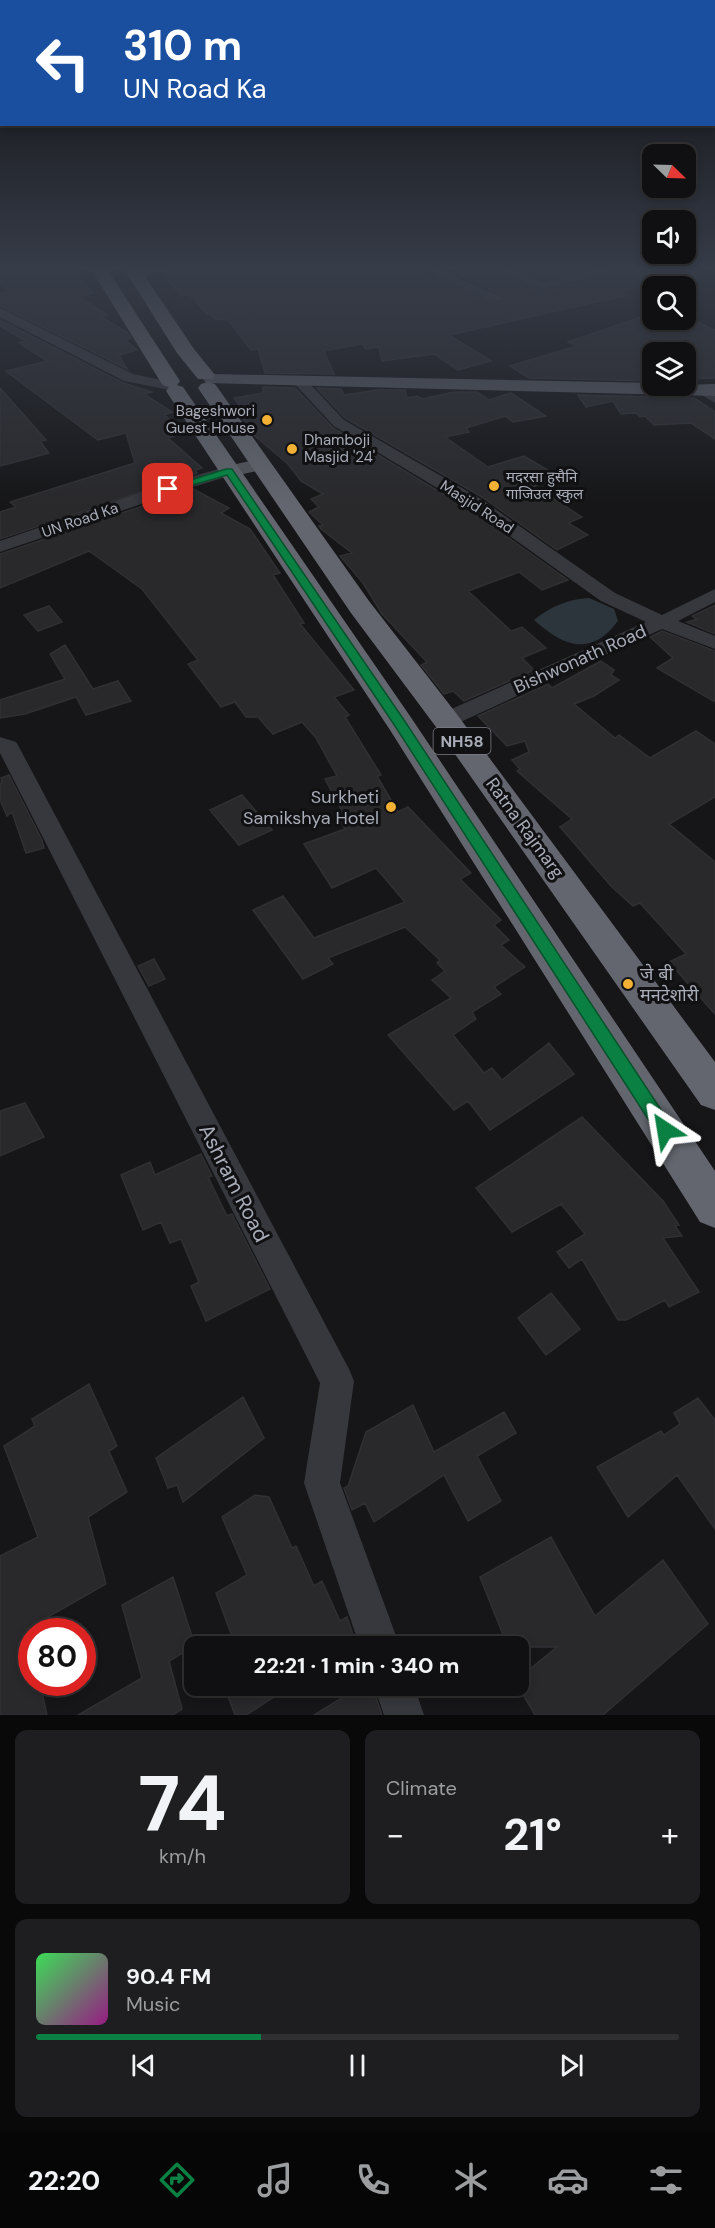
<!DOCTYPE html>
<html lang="en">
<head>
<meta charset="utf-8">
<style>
	:root { --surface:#101012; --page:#1e1e20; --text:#f1f3f6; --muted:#9c9d9f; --line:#303032; --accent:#0b8043 }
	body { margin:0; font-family:"DM Sans","Noto Sans Devanagari",sans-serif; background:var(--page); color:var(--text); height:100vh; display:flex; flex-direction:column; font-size:22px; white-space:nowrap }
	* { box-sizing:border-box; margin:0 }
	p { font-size:20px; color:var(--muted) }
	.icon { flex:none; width:33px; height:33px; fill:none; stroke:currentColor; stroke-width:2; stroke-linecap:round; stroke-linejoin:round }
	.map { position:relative; height:1715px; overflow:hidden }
	.details { display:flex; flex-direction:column; gap:15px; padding:15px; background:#09090a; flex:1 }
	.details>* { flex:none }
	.top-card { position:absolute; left:0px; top:0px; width:716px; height:126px; box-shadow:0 3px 9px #0003,0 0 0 2px var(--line); background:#1a4fa0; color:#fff; overflow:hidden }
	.needle { width:39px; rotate:113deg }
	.buttons { position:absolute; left:642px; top:144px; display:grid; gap:12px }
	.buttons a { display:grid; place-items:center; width:54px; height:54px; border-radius:12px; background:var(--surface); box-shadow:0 3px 9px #0003,0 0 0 2px var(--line); font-size:30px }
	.speed { position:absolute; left:18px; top:1618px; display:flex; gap:12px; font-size:30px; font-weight:700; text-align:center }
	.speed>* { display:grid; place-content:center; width:78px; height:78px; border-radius:50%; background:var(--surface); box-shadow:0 3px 9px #0003,0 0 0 2px var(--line); line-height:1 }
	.speed .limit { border:9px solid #d22; background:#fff; color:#111 }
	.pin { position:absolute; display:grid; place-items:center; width:51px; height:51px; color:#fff; margin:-26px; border-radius:12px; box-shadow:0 3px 9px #0006 }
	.me { position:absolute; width:66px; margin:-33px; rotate:327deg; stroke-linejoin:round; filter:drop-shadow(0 0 4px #0008) }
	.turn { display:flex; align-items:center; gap:21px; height:126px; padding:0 24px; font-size:27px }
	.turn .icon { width:78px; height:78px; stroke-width:2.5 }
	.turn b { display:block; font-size:42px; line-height:51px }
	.big { font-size:45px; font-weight:700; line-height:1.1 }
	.details .tile { flex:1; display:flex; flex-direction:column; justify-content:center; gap:9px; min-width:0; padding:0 21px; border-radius:12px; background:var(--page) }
	.details .dial { align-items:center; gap:0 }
	.dial b { font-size:78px; line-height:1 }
	.song { display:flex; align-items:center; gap:18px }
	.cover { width:72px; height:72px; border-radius:9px; background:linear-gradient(135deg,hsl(130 70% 55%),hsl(310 70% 35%)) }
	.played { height:6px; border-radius:3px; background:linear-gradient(90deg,var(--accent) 35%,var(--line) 35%) }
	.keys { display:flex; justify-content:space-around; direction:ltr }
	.heat { display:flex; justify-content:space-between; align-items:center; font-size:33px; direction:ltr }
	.details .tiles { flex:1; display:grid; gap:15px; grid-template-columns:1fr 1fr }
	.tile:last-child { grid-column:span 2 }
	.trip { position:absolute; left:184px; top:1636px; width:345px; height:60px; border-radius:12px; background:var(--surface); box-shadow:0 3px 9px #0003,0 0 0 2px var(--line); font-weight:700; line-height:60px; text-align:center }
	.tabs { display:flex; height:96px; justify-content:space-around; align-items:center; background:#060607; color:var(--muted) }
	.tabs .icon { width:42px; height:42px }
	.tabs .selected { color:var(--accent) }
	.tabs b { font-size:27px; color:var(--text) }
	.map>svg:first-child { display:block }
	.water { fill:#2c353c }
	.building { fill:#29292c; stroke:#303034; stroke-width:1.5 }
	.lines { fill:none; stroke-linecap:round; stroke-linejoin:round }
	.minor { fill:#37383d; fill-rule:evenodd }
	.major { fill:#53555c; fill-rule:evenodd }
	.highway { fill:#63666e; fill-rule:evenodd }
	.route { fill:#0b8043; stroke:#07532c; stroke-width:1.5 }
	.poi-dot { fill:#f2b134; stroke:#111113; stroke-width:2 }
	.labels { text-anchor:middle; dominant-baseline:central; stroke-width:6; stroke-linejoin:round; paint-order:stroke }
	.far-poi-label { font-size:15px; fill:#a8adb8; stroke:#111113; text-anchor:start }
	.far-street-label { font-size:15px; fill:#a8adb8; stroke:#111113 }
	.shield { fill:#111113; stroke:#7b7e86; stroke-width:1.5 }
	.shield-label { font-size:16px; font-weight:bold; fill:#a8adb8 }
	.street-label { font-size:18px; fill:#a8adb8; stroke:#111113 }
	.poi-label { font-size:18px; fill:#a8adb8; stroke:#111113; text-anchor:end }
	.near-street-label { font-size:21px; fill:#a8adb8; stroke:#111113 }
</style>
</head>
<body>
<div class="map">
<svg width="715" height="1715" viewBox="0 0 715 1715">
	<rect width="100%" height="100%" fill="#161618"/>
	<path class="water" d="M589,598L614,609L618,621C590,658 563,646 534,620C550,607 568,599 589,598Z"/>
	<path class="building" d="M0,266H69L93,293L77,296L108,315L101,317L127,332L131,338L125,340L137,350L119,355L127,369L0,306V294L10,291L0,284Z
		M181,266H289L302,274L327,268L329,266H409L435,281L440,279L497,304L505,297L456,274L480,267L492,273L497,271L542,292L624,271L627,266H700V275L619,291L628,295L449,335L491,361L458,370L434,354L382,361L379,347L366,349L362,344L324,351L334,374L265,373L258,349L251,350L228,320L215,319L210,314H207L189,294L181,296L164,275L178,271Z
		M514,266H597L542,280Z
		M652,313V320H686V317L715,330V378L686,379V352H652V381L529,378L510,366L577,346L568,342Z
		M0,320L123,383L152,392L144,394L172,412L164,415L187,431L168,438L202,468L195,470L197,473L0,539V512L16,507L10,502L135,463L126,433L98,440L6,371L48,361L19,343L26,341L0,326Z
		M263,387L295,388L333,428L468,509L568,580L542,590L519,572L468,591L511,631L522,627L546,648L522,658L534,670L464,701L453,691L444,694L421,665L427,662L382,614L363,583L340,556L352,553L321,529L319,526L323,525L309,512L319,507L311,499L323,494L301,481L288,464L255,436L243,419L249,418L234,398L263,393Z
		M0,388L46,440L40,441L49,453L0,466Z
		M317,388L341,389L344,395L378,390H405L407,398L417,396L422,399L454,392H477L489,400L511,393L546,416L513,422L505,416L466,428L469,432L445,437L488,467L524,456L558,476L534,486L582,517L568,523L588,535L557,550L482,497L345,418Z
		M578,395L694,398L715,412V439L691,423L654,425L645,416L640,417L636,413L621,414L613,401L586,407Z
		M193,489L229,508L221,513L250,529L280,573L273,575L304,623L300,624L354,690L334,697L349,715L345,717L381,775L377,776L398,812L408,807L471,873L460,879L501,920L494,925L509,940L501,945L525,967L494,987L501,994L472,1012L476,1019L453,1035L484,1073L492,1068L502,1080L549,1043L574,1074L490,1130L468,1101L454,1110L388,1035L451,998L432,980L445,971L437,963L440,960L405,927L328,958L333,964L303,979L253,910L283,896L314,938L405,902L376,868L332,888L304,844L345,829L337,816L343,813L325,779L337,776L316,738L302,722L273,734L258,717H246L235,702L221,707L188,664L198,660L142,589L89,551L0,588V554Z
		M715,605V634L687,622L697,619L692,616Z
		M49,606L62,622L38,631L24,615Z
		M662,631L715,651V702L657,668L673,658L650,637Z
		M65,645L93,689L118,681L131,701L86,715L76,697L25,714L0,718V700L65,679L50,654Z
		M601,661L614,670L611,675L619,680L594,696L574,704L615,738L619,735L650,758L696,731L715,744V797L669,824L715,862V1014L669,962L686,954L640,903L633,906L611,886L560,827L572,819L517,771L520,769L512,760L529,752L525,741L507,746L478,716L548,684L552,688Z
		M9,775L42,840L44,848L26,853L12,812L7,816L0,800V783H2L1,778Z
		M242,795L272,830L239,845L210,810Z
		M154,959L165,979L149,986L138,966Z
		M25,1103L44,1137L0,1156V1111Z
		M582,1117L663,1201L679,1225L675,1226L682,1236L663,1238L699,1292L669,1307L665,1300L626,1320H618L582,1259L569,1268L557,1252L585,1234L561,1204L512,1232L476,1188Z
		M201,1154L212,1176L208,1177L227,1216L232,1214L270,1289L206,1321L191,1286L199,1282L181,1239L170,1243L161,1222L143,1230L121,1175L150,1162L155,1175Z
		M551,1293L580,1329L546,1355L518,1318Z
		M89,1384L117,1446L109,1451L127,1492L88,1517L106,1584L32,1626V1683H40L47,1715H0V1556L38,1537L4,1446L35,1426L32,1419Z
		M243,1397L264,1438L183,1502L177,1485L168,1488L156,1458Z
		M698,1398L715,1420V1529L677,1475L628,1517L597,1467L661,1431L664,1435L680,1424L674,1413Z
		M413,1405L434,1452L504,1412L516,1433L477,1456L501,1501L468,1521L444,1475L374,1522L365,1503L352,1510L344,1488L348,1486L366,1432Z
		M255,1495L269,1497L292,1548L296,1546L314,1586L322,1581L340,1621L347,1617L356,1643L350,1647H236L216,1593L247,1575L222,1517Z
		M551,1537L595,1616L663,1560L708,1624L603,1715H535L518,1686L519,1678L557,1647H508L480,1577Z
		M173,1577L195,1646L169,1661L182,1709L173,1715H78L142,1678L122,1605Z
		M224,1686H291L246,1715H235Z
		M361,1686H372L382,1715H314Z"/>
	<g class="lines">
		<path class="minor" d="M160,266H179L177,269L137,280L131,276L133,273Z
			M416,266H432L503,298L497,302L492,301Z
			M492,266H508L542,282L605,266H625L623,269L541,290Z
			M0,308L133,374L175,383L177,386L170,390L124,381L0,317Z
			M300,378L305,379L344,420L481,499L615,593L662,615L715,589V602L678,621L715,636V649L662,629L454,725L446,727L438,725L435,720L438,715L646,622L601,601L469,507L334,426L293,382Z
			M701,386L715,392V403L694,390Z
			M229,466L235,468L237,471L235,474L174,493L0,552V541L162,485Z
			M0,737L16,742L19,747L349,1369L354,1381L340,1483L400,1647H360L304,1483L320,1383L0,753Z
			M374,1686H414L424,1715H384Z"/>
		<path class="major" d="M212,374L652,383V386L715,384V396L206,383L203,379L206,375Z
			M260,459L267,461L270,465L267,469L229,477L222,475L219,471L222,467Z"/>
		<path class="highway" d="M89,266H105L180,381L177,385L183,387L410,716L715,1171V1228L700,1222L390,730L166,391L169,387L163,385L160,381Z
			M122,266H138L194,349L215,375L212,379H198L177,353Z
			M208,382L215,384L369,601L456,713L715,1062V1110L701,1105L436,727L351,613L198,388L201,384Z"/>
	</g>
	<linearGradient id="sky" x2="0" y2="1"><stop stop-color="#0c0c0d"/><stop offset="0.53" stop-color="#363c48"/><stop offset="1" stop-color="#363c48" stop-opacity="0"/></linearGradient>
	<rect width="715" height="506" fill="url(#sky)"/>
	<path class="route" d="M226,469H232L404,720L671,1125L674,1130L671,1136L665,1138L659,1136L395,726L227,475L168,492L163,489Z"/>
	<g class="poi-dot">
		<circle cx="267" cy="420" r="6"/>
		<circle cx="292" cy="449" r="6"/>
		<circle cx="494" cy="486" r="6"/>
		<circle cx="391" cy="807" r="6"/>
		<circle cx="628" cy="984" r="6"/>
	</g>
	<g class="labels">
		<g class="far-poi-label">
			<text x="255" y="411" text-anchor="end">Bageshwori<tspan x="255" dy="17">Guest House</tspan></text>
			<text x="304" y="440">Dhamboji<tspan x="304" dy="17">Masjid '24'</tspan></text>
			<text x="506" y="477">मदरसा हुसैनि<tspan x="506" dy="17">गाजिउल स्कुल</tspan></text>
		</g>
		<g class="far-street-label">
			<text transform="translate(477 507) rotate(33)">Masjid Road</text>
			<text transform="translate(80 520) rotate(-19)">UN Road Ka</text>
		</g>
		<rect class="shield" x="433.5" y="728" width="57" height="26" rx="4.5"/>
		<g class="shield-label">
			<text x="462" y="741">NH58</text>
		</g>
		<g class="street-label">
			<text transform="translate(580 659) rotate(-24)">Bishwonath Road</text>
			<text transform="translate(525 828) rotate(54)">Ratna Rajmarg</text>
		</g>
		<g class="poi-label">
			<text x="379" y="797">Surkheti<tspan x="379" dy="21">Samikshya Hotel</tspan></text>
			<text x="640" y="974" text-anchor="start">जे बी<tspan x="640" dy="21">मनटेशोरी</tspan></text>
		</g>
		<g class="near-street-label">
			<text transform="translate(234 1183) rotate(63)">Ashram Road</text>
		</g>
	</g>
</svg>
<div class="buttons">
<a><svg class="needle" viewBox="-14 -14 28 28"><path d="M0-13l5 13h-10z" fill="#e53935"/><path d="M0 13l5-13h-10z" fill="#9c9d9f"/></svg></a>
<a><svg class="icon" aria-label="sound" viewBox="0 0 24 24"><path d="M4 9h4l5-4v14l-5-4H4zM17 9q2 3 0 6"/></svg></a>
<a><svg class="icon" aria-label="search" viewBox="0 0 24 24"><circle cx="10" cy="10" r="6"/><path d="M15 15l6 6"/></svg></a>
<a><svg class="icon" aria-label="layers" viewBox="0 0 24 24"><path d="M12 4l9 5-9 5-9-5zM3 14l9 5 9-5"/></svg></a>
</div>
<div class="speed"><div class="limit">80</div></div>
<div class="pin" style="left:168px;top:489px;background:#d93025"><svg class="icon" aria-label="arrive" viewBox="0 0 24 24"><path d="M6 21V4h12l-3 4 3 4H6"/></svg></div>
<svg class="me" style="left:665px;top:1130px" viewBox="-20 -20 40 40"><path d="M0-17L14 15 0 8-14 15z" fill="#0b8043" stroke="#fff" stroke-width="4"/></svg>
<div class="trip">22:21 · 1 min · 340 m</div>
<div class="top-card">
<div class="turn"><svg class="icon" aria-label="left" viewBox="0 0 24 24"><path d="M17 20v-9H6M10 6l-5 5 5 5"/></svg><div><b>310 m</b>UN Road Ka</div></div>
</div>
</div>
<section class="details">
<div class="tiles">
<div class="tile dial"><b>74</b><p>km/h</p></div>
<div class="tile"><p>Climate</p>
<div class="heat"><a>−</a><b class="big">21°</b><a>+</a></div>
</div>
<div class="tile">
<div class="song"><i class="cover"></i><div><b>90.4 FM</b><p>Music</p></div></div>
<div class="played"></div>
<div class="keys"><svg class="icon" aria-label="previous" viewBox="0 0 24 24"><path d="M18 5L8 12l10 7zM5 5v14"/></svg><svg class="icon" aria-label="pause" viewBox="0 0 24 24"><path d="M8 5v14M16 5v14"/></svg><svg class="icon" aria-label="next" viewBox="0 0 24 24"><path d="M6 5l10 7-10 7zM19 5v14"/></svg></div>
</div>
</div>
</section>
<nav class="tabs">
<b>22:20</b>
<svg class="icon selected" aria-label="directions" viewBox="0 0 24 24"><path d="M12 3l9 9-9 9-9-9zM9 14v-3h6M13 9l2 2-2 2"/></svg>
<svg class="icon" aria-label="music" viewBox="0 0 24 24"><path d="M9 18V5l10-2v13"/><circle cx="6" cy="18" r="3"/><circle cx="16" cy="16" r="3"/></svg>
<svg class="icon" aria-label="phone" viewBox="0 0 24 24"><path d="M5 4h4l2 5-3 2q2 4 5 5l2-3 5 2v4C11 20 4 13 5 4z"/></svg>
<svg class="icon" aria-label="climate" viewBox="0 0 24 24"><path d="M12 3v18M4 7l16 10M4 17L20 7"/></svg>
<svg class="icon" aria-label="car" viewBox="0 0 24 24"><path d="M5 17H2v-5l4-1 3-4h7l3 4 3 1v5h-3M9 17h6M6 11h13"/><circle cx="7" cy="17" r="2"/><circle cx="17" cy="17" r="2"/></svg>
<svg class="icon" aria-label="filters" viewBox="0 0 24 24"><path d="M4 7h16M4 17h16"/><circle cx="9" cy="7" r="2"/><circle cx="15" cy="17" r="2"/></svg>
</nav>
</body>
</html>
